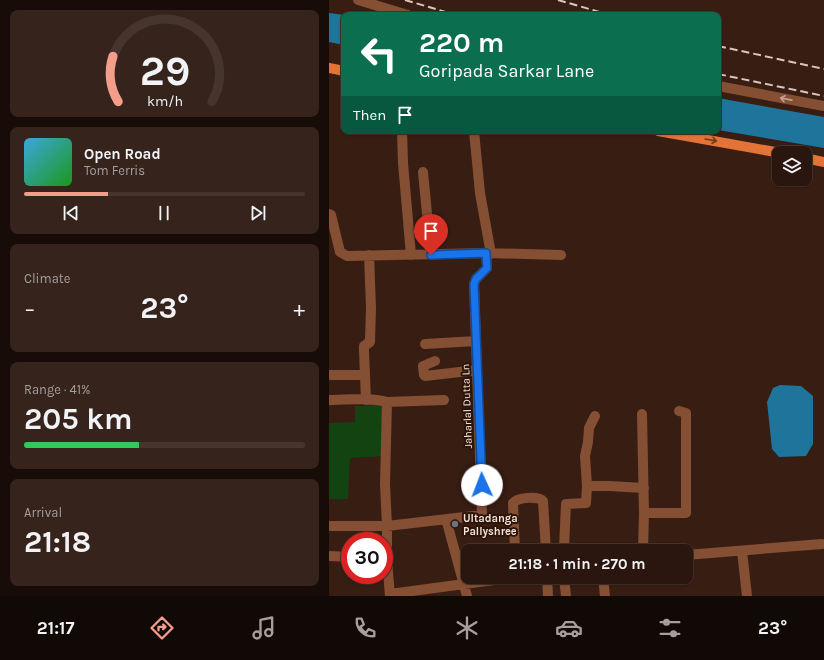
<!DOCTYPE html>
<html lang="en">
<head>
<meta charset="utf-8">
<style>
	:root { --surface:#2a160e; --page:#36231c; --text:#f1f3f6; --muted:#a59f9e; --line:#46352e; --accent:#f49d8b }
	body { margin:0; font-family:Karla,sans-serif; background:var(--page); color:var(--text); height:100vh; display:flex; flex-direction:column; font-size:15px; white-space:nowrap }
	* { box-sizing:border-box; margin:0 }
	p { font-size:13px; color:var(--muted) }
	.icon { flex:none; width:22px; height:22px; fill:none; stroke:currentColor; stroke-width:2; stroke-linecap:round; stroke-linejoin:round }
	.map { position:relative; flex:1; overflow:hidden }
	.panel { display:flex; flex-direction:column; gap:10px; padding:10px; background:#170c08; width:329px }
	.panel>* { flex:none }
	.banner { position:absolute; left:12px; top:12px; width:380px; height:122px; border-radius:8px; box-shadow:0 1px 3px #0004,0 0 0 1px var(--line); background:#0b6e4f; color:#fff; overflow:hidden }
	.controls { position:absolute; left:443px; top:146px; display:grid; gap:8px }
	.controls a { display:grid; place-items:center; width:40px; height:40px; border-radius:8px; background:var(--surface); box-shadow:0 1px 3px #0004,0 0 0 1px var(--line); font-size:20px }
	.speed { position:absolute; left:12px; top:532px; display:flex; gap:8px; font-size:20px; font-weight:700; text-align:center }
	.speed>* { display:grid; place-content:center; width:52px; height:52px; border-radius:50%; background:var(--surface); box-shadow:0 1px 3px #0004,0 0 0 1px var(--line); line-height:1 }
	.speed .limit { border:6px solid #d22; background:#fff; color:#111 }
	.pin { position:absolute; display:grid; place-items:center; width:34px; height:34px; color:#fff; margin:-41px -17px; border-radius:50% 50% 50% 0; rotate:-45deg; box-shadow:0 0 4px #0007 }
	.pin .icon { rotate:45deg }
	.me { position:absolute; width:44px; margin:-22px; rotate:358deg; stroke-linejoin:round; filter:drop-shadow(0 0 3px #0008) }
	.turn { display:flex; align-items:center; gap:14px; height:84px; padding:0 12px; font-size:18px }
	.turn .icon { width:52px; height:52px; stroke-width:2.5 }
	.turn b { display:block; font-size:28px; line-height:34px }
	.then { display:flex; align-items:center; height:38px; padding:0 12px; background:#0003; gap:8px; font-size:15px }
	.big { font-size:30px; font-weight:700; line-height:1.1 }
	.panel .tile { flex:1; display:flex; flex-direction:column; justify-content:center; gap:6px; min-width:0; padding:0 14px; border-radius:8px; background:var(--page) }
	.panel .dial { align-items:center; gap:0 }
	.dial svg { height:104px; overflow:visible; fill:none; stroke:var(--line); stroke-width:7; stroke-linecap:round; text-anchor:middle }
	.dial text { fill:var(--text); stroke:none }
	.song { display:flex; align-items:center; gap:12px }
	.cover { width:48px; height:48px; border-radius:6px; background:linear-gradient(135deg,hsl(200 70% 55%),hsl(120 70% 35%)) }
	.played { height:4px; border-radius:2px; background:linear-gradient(90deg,var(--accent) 30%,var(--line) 30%) }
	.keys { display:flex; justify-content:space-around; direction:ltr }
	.heat { display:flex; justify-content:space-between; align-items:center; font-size:22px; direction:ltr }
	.charge { height:6px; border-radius:3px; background:linear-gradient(90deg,#34c759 41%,var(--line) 0) }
	.trip { position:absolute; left:132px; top:544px; width:232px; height:40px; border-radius:8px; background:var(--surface); box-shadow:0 1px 3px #0004,0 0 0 1px var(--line); font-weight:700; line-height:40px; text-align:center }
	.tabs { display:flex; height:64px; justify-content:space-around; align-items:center; background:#110906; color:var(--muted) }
	.tabs .icon { width:28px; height:28px }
	.tabs .current { color:var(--accent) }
	.tabs b { font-size:18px; color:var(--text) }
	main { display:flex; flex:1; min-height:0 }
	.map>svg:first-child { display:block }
	.green { fill:#134310 }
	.water { fill:#1f749c }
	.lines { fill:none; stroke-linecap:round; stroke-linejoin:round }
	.minor { stroke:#854f34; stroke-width:10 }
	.major { stroke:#e47338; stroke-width:10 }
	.rail { stroke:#dac6be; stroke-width:2; stroke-dasharray:8 4; stroke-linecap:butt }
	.oneway { stroke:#c3a090 }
	.oneway2 { stroke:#763a1c }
	.route-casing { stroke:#114b97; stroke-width:10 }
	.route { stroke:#1a73e8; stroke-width:7 }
	.worship-dot { fill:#6b7280; stroke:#2d1409; stroke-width:1.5 }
	.labels { text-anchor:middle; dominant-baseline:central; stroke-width:4; stroke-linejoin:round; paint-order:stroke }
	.street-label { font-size:11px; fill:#f6e3dc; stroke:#2d1409 }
	.poi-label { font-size:11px; font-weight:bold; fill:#f6e3dc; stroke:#2d1409; text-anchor:start }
</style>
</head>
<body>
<main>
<section class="panel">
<div class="tile dial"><svg viewBox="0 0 100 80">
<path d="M14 69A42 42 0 1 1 86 69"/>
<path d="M14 69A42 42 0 0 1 10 34" stroke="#f49d8b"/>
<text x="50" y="56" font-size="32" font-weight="700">29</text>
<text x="50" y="72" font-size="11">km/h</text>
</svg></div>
<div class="tile">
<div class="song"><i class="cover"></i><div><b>Open Road</b><p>Tom Ferris</p></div></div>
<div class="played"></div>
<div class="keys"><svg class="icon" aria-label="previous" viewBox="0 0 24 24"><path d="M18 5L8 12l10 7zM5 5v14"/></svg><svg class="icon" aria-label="pause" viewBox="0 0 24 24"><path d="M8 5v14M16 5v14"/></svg><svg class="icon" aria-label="next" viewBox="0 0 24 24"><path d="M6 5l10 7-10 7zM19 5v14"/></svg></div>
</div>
<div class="tile"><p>Climate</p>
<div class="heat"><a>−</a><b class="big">23°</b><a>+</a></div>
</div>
<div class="tile"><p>Range · 41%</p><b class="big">205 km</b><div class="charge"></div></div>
<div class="tile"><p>Arrival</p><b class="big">21:18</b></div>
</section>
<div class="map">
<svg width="495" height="596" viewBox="0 0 495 596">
	<rect width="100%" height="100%" fill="#381d13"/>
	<path class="green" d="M55,405V456L21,458L19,499H0V423L26,422V406Z"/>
	<path class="water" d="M0,13L16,15L15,45L0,42Z
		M389,98L495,117V148L389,130Z
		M451,385L472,386L484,396V444L477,456L450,457L443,449L438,402L444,388Z"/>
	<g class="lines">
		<path class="minor" d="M29,0L79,15
			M389,86L495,106
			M73,131L74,163L82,255
			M145,131L151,193L162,254
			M94,172L102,255
			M0,214L2,215L11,252L18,256L157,253L232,255
			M96,344L147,341
			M106,361L94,366L95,375L96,376L148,370
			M0,375H35
			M0,400C17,400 42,397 58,402L115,400
			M37,400L35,351V346L41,342V340L42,308L40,255
			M58,402L56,484L58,526V560L61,596
			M313,414L315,513
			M258,486H280L315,488
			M117,519L138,596
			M0,526H58L153,515L145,284L147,279L158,268L157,253
			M186,551L184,503C188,497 210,496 214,501L217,551
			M233,551L235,548L237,504L257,503L258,486L256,456L259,442L260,428L266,416
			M314,551L315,513H357V413L350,411
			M413,551L418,596
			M357,555L493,544
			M0,556L21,557
			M218,577L219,596
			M235,577L237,596
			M274,577L276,596
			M61,594L173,579"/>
		<path class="major" d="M0,68L15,71
			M329,131L452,153
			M476,158L495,162"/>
		<path class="rail" d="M76,0L127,15
			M229,0L281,15
			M389,46L495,69
			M389,74L495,96"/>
	</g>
	<defs><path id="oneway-shaft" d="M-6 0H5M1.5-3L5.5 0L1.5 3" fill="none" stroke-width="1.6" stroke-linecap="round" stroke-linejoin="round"/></defs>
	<use class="oneway" href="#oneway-shaft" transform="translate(457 99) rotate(-169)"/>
	<use class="oneway2" href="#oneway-shaft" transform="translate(382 140) rotate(10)"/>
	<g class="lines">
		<g class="route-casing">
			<path id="route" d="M102,255L157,253L158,268L147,279L145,284L153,485"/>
		</g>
		<use href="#route" class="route"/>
	</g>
	<circle class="worship-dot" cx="126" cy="524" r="4"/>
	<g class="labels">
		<g class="street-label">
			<text transform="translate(138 406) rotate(-92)">Jaharlal Dutta Ln</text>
		</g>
		<g class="poi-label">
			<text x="134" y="518">Ultadanga<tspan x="134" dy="13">Pallyshree</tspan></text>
		</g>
	</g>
</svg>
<div class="controls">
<a><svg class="icon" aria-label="layers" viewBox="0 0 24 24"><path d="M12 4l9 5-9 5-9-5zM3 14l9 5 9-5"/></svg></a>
</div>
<div class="speed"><div class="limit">30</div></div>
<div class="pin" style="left:102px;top:255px;background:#d93025"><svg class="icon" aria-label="arrive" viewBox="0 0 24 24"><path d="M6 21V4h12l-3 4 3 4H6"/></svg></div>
<svg class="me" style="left:153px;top:485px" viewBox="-20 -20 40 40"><circle r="19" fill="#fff"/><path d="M0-13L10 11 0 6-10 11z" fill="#1a73e8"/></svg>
<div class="trip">21:18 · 1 min · 270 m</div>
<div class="banner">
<div class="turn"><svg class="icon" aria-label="left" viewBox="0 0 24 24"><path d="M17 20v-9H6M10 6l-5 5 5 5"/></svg><div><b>220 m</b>Goripada Sarkar Lane</div></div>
<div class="then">Then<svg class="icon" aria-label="arrive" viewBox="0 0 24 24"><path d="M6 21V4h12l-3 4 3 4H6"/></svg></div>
</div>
</div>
</main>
<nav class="tabs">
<b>21:17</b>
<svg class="icon current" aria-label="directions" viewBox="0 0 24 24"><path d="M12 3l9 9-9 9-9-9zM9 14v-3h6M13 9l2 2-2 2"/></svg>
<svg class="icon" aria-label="music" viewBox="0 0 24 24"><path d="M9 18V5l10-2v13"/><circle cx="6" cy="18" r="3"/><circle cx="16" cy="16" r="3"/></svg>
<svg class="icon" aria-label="phone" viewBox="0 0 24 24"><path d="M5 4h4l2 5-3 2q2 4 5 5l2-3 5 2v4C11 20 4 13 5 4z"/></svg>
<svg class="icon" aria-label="climate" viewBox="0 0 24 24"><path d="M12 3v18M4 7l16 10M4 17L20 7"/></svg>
<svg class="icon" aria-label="car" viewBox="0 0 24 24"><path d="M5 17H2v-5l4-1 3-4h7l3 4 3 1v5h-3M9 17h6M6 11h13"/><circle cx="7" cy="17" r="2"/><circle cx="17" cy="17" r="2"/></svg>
<svg class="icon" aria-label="filters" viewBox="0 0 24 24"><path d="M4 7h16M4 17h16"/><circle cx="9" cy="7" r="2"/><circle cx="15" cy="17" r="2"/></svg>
<b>23°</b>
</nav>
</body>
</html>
